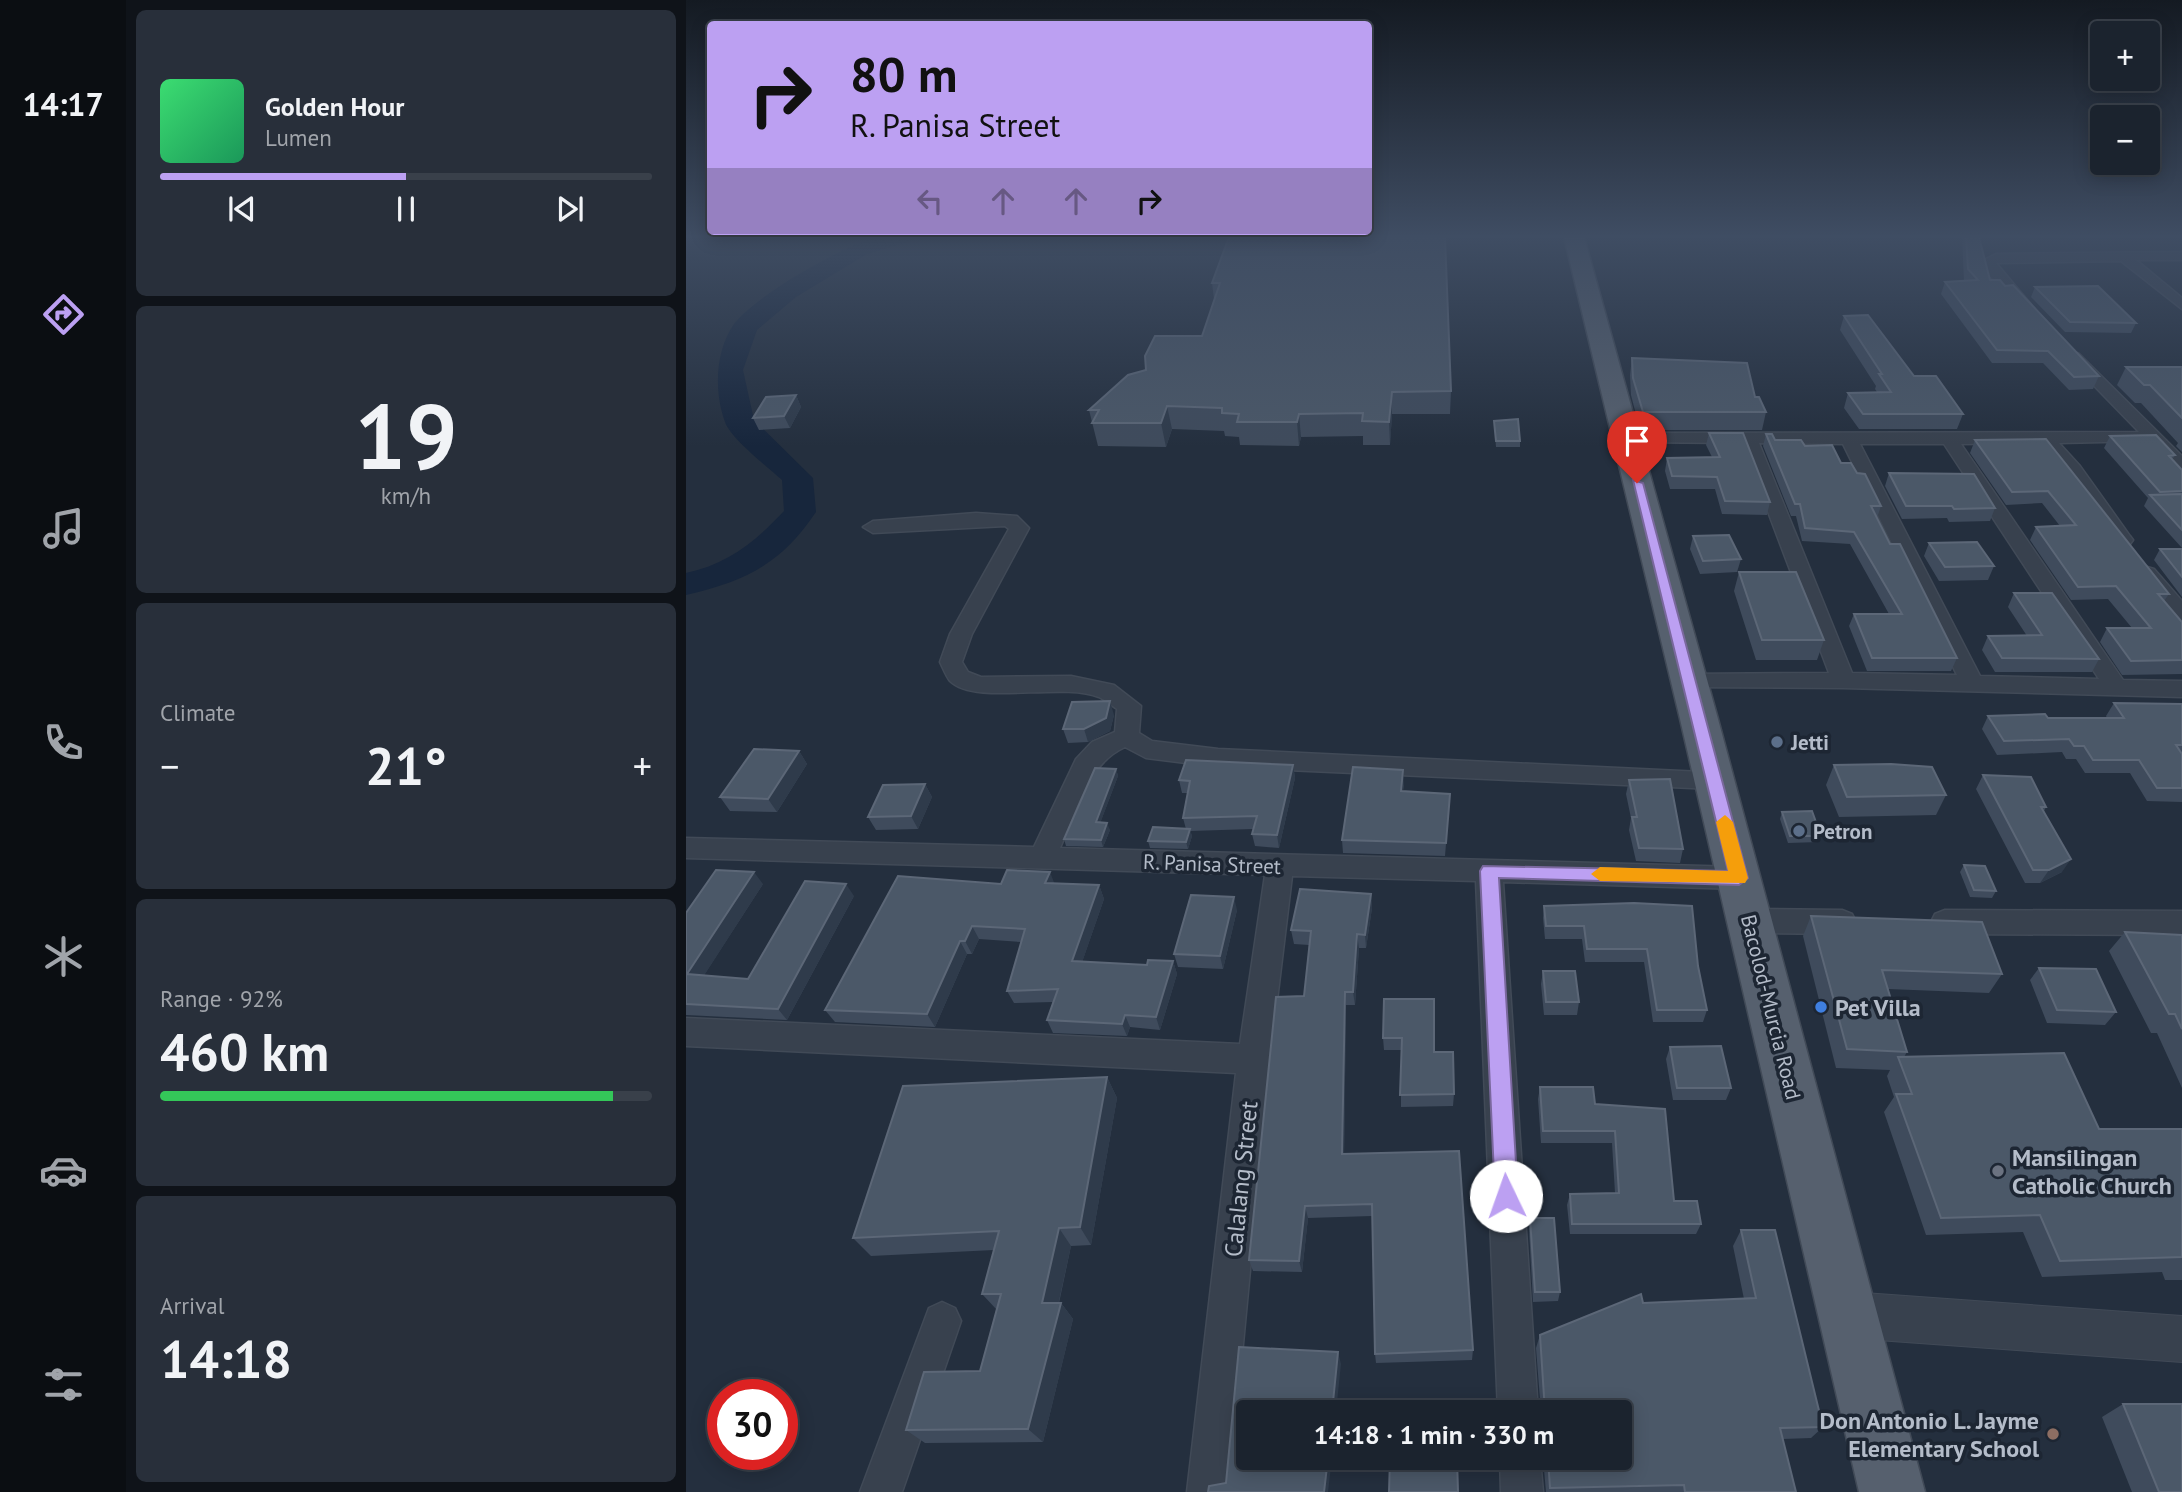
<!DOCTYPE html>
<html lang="en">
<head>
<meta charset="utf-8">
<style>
	:root { --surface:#1b232e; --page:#282f3a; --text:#f1f3f6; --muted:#a0a4aa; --line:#39404a; --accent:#bca0f2 }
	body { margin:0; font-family:"PT Sans",sans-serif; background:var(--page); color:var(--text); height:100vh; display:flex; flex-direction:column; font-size:26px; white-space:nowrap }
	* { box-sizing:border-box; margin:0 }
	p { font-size:23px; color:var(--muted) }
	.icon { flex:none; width:38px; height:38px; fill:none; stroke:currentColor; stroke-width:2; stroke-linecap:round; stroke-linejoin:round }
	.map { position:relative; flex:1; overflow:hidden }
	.side { display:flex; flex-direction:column; gap:10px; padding:10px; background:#0f1319; width:560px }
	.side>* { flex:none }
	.guide { position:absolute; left:21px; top:21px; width:665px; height:214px; border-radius:7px; box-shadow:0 4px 18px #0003,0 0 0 2px var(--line); background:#bca0f2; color:#111; overflow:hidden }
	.controls { position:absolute; left:1404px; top:21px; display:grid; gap:14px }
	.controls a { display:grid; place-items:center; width:70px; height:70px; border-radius:7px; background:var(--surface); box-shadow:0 4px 18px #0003,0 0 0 2px var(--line); font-size:35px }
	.speed { position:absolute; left:21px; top:1379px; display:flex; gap:14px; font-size:35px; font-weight:700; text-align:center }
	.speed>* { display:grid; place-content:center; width:91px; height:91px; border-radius:50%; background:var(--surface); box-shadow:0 4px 18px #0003,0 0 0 2px var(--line); line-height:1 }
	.speed .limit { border:10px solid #d22; background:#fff; color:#111 }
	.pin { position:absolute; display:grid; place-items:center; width:60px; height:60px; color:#fff; margin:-72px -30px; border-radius:50% 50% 50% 0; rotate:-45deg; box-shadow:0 0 7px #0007 }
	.pin .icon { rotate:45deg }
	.me { position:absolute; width:77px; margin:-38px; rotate:357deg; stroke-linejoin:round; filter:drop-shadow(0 0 5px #0008) }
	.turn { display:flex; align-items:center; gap:24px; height:147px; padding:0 28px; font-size:32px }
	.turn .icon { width:91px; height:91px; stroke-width:2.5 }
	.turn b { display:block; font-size:49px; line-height:60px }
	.lanes { display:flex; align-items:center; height:66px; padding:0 28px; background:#0003; justify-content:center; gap:35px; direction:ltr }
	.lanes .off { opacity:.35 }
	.big { font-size:52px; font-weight:600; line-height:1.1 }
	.side .widget { flex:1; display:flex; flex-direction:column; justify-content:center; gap:10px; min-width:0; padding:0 24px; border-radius:10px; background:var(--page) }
	.side .dial { align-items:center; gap:0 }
	.dial b { font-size:91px; line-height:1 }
	.song { display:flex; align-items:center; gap:21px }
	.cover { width:84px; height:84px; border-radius:10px; background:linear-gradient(135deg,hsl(140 70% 55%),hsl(150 70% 35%)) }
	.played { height:7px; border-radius:4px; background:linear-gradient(90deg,var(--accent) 50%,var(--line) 50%) }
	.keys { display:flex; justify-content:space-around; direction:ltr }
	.heat { display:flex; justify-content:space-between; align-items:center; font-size:38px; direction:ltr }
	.charge { height:10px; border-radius:5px; background:linear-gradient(90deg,#34c759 92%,var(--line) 0) }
	.trip { position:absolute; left:550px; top:1400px; width:396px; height:70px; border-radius:7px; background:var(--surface); box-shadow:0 4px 18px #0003,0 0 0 2px var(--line); font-weight:600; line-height:70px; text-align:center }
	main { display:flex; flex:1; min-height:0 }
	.dock { display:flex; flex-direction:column; width:126px; justify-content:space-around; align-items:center; background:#0b0e12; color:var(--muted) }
	.dock .icon { width:49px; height:49px }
	.dock .selected { color:var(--accent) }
	.dock b { font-size:32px; color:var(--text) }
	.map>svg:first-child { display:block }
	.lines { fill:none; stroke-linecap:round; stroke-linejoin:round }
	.river { fill:#17263c; fill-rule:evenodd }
	.minor-casing { stroke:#414a57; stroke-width:3 }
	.tertiary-casing { stroke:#414a57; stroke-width:2 }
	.primary-casing { stroke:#414a57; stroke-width:3 }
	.minor { fill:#38414e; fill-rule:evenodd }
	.tertiary { fill:#38414e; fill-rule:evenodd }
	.primary { fill:#56606e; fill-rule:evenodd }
	.wall { fill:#3f4b5c }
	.shaded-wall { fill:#2f3b4b }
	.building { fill:#4b5868; stroke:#5c6777; stroke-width:2 }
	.route { fill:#bca0f2; stroke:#7a689d; stroke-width:2 }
	.slow { fill:#f59e0b }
	.service-dot { fill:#5c6f8a; stroke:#1d2633; stroke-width:2.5 }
	.shop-dot { fill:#3f7fe0; stroke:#1d2633; stroke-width:2.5 }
	.worship-dot { fill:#6b7280; stroke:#1d2633; stroke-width:2.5 }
	.education-dot { fill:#8d6e63; stroke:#1d2633; stroke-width:2.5 }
	.labels { text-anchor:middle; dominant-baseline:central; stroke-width:7; stroke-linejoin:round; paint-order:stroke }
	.poi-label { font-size:21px; font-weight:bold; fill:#b4bcc9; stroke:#1d2633; text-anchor:start }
	.street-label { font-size:21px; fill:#b4bcc9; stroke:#1d2633 }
	.near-poi-label { font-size:24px; font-weight:bold; fill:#b4bcc9; stroke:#1d2633; text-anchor:start }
	.near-street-label { font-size:24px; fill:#b4bcc9; stroke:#1d2633 }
</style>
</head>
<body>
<main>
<nav class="dock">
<b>14:17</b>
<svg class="icon selected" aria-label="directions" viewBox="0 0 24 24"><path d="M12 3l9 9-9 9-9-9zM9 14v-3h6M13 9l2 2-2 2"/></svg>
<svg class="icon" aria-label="music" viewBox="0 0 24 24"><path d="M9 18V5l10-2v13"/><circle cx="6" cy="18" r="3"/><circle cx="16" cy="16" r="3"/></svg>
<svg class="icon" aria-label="phone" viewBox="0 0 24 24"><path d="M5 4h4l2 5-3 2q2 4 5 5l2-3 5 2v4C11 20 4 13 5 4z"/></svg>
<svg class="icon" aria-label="climate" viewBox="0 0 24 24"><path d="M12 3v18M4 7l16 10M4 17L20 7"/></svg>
<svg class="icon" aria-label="car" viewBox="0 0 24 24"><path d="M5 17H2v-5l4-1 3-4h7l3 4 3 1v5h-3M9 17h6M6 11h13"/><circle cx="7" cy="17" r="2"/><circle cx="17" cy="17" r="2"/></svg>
<svg class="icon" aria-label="filters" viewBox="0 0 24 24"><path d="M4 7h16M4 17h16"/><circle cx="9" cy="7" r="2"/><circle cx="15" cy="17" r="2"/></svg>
</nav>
<section class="side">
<div class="widget">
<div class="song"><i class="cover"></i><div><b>Golden Hour</b><p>Lumen</p></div></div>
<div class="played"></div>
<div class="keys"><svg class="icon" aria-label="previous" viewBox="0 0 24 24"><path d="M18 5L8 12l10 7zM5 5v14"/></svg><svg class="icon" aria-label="pause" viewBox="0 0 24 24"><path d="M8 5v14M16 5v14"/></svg><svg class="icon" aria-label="next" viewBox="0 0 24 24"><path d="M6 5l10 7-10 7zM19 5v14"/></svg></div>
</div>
<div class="widget dial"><b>19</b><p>km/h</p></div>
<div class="widget"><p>Climate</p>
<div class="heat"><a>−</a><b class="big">21°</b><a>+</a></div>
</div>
<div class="widget"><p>Range · 92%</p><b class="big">460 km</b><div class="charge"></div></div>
<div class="widget"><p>Arrival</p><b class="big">14:18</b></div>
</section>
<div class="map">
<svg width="1496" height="1492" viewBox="0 0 1496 1492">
	<rect width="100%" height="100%" fill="#242f3e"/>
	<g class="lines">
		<path class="river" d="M190,237H225L222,242L181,254L110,297L71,330L57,370L68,420L127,478L130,512C95,564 60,581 0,595V573C42,564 69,542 98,511L96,480C82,467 45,439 39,422C28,392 29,351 48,324C69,296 155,247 190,237Z"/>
		<g class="minor-casing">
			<path id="minor" d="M1496,252V260H1450L1496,298V309L1435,261L1310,263L1348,308L1341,312L1336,311L1302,274L1296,261L1310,254Z
				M1388,352L1393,354L1496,456V471L1490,470L1461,441L1373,443L1394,466L1444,536L1447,540L1444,544H1430L1382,474L1354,443L1275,444L1437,680L1496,681V697L1157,688L995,687L991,682L995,677L1003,674L1143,673L1056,443L939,442L933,441L930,437L933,433L1453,432L1383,360V354ZM1073,443L1157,444L1271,675L1166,673ZM1174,444H1258L1413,679L1294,676Z
				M290,513L331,516L343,528L286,634L276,662L282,672L295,677L385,676L428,685L455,706L453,733L466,741L532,749L1037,773L1041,780L1037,787L1028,789L532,767L460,758L439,747C401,764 390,812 374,848L1053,867L1063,870L1067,878L1063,886L1053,889L817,882L852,1412H812L790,881L606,876L584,1059L543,1492H501L550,1073L0,1046V1018L554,1044L579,875L0,858V838L348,847L390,759L406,742L429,732L431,709C425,705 419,700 413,697C376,682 289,706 264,681C260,676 257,668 254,662L264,634L323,529L319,526L187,533L177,527L187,521Z
				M1461,567L1468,569L1496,601V622L1488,620L1451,573Z
				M1064,909L1156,910L1166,914L1170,922L1166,930L1156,934L1064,933L1054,929L1050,921L1054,913Z
				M1259,910L1496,911V935L1259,934L1249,930L1245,922L1249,914Z
				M256,1302L269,1308L275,1321L216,1492H174L243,1308Z
				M814,1458H854L857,1492H815Z"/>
		</g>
		<g class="tertiary-casing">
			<path id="tertiary" d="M1164,1292L1496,1316V1362L1164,1338L1148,1331L1141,1315L1148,1299Z"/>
		</g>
		<g class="primary-casing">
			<path id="primary" d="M878,237H898L1032,719L1239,1492H1173L994,719Z"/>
		</g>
		<use href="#minor" class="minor"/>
		<use href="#tertiary" class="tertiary"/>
		<use href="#primary" class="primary"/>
	</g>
	<path class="wall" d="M543,237L765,391L764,414H706L704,445H677V436L615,437L613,446L554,445L553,437L539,436L538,431L486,429L480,447L412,446L403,410L460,370L516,336L528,299L526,283Z
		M1276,237H1293L1304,280L1413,376L1407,389L1383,390L1357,363H1306L1255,294L1259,282L1278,281Z
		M1349,287L1450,323L1445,333L1379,332L1345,297Z
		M1158,316L1228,376L1277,414L1271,429H1173L1158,408L1162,393L1191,392L1189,389L1190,386L1154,330Z
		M946,358L1080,412L1076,430H954L945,395L944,375Z
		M1440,367H1496V452L1490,446L1492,443L1455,403H1449L1431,385Z
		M110,395L115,407L104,428L73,430L67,418Z
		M808,421L834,441V447H810Z
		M1023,433L1084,502L1081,515L1036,514L1029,489H984L979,471L981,458L1026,457L1020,445Z
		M1080,434L1089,440L1119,446L1155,463L1171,473L1195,506L1191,518L1204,544L1271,658L1265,671H1181L1163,626L1168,614H1203L1164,544L1116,541L1110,516H1105L1077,446Z
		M1424,436L1489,455L1486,460L1496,470V548L1458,506L1462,498L1418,448Z
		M1360,439L1483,594L1478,601L1496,622V674L1436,675L1414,642L1421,628H1446L1422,599L1385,600L1344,540L1350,527L1374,526L1356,503L1320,505L1284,453L1289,440Z
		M1203,473L1309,508L1304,521L1263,522L1261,518L1216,519L1199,486Z
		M1007,536L1055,559L1051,572L1014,574L1004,549Z
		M1243,543L1308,566L1302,580L1253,581L1238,556Z
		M1474,549H1496V597L1468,560Z
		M1053,572L1138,640L1131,660H1070L1048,591Z
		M1328,593L1413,659L1406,672H1309L1296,650L1302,636H1341L1322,607Z
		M1428,703L1496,704V802L1461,801L1444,773H1399L1390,759H1380L1376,752L1311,755L1296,729L1302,716L1362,718H1421L1420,716Z
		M428,715L424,731L402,742L382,743L377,729Z
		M113,751L121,764L91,812L44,811L34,797Z
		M607,765L609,778L593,848L569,846L566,834L567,829L504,831L506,836L502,849L464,848L462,841L500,829L497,818L502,793H496L493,780Z
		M1148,765L1260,795L1250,815L1153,817L1140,785Z
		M430,769L432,776L414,823L424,830L417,847L380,846L378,839Z
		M1297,775L1360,807L1358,811L1376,872L1354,883H1339L1290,789Z
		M943,780L997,849L994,863L950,861L943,830L945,818L940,794Z
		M239,784L246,797L232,829L190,830L182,817Z
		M718,784L717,791L763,808L759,856L657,853L656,840Z
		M1096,812L1135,836L1133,842L1102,843L1094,819Z
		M1278,865L1310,891L1306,898L1284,897L1274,872Z
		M368,883L413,885L418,899L396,962L461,965L487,961L491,974L474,1030L444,1027L441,1036L367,1033L361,1020L367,1002L328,1003L321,991L335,942L293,939L286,954H281L249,1027L149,1022L139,1010L315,884Z
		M77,884L18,975L62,979L168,896L101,1020L0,1015V913Z
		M685,894L686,908L680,948H673L669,1005H660L658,1154L787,1350L786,1360L690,1363L689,1354L686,1216L622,1218L616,1272L567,1271L563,1260L618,996L623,945L608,944L605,930Z
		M858,906L1012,966L1021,1010L1017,1022H967L958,962H899L896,939H859L857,918Z
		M551,910L537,969L492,967L488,954Z
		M1125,916L1316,974L1303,993L1202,989L1221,1052L1218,1057L1413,1129H1496V1280H1479L1476,1272L1356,1277L1337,1232L1240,1235L1198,1112L1208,1097L1201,1076L1204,1070L1150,1068L1117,936Z
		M1439,932L1496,935V1088L1471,1033H1465L1423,951Z
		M1353,968L1430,1012L1419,1025L1361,1023L1344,980Z
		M857,971L893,1002L891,1015H858L855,984Z
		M698,999L768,1094L767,1106L715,1107V1050H698L697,1038Z
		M984,1047L1045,1088L1040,1100H987L980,1059Z
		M421,1077L431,1098L405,1245L385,1246L373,1303H375L387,1319L357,1442L239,1443L220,1430L294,1371L311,1310L296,1294L308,1250L185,1256L167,1238Z
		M854,1087L909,1104L988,1201L1015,1224L1010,1234H884L881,1205L884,1194L929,1193L926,1143H855L852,1099Z
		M844,1218L874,1292L872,1301L847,1302L843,1229Z
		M1055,1230L1137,1427L1125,1438L1097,1439L1110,1492H860L857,1458H933V1412H855L850,1348L854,1335L957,1303L1058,1299L1047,1246Z
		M1437,1404L1496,1492H1446L1416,1417Z"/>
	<path class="shaded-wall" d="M706,392V414L704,445L703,422Z
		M110,395L115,407L104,428L98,416Z
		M481,406L486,429L480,447L475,423Z
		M613,414L615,437L613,446L611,422Z
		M424,701L428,715L424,731L402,742L398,729Z
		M113,751L121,764L91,812L82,799Z
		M607,765L609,778L593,848L591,835Z
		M430,769L432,776L412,829L410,822Z
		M717,770L718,784L715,805V791Z
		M239,784L246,797L232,829L225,816Z
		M421,823L424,830L417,847L415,840Z
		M504,829L506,836L502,849L500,842Z
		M1385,859L1376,872L1354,883L1363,870Z
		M68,872L77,884L12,985L1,974Z
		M364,872L369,885L359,883Z
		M160,884L168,896L101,1020L92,1009Z
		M413,885L418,899L392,974L386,961Z
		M685,894L686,908L680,948L679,935Z
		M548,897L551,910L537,969L534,956Z
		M286,926L293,939L286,954L279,941Z
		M671,934L673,948L669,1005L667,992Z
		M274,941L281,954L249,1027L241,1014Z
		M487,961L491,974L474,1030L470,1017Z
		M659,992L660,1005L658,1167L656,1154Z
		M439,1015L444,1027L441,1036L436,1024Z
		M421,1077L431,1098L405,1245L394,1227Z
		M619,1206L622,1218L616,1272L613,1261Z
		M373,1228L385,1246L369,1319L356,1303Z
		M375,1303L387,1319L357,1442L342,1429Z
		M652,1352L655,1364L650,1412H646Z
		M642,1458H646L642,1492H638Z"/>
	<path class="building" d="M543,237H759L765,391L706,392L703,422L676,421L677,413L613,414L611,422H551L553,414L536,413V408L481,406L475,423H406L413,410H403L442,375L460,370L459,356L469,336H516L534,283H526Z
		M1280,237H1293L1304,280H1314L1319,286L1327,285L1413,376L1388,377L1362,351L1311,350L1259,282L1292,280L1282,269Z
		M1412,286L1450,323L1384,322L1349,287Z
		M1182,315L1228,376H1250L1277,414H1177L1162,393L1205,392L1193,374H1196L1158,316Z
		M946,358L1061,363L1069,397H1073L1080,412H957L947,378Z
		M1440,367H1496V418L1464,385H1458Z
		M110,395L98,416L67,418L80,397Z
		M832,419L834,441H810L808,421Z
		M1023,433H1057L1084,502L1039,501L1031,477L986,476L981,458L1034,457Z
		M1080,434H1086L1089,440H1115L1119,446L1146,445L1155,463H1165L1171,473L1179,474L1195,506H1185L1204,544H1214L1271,658H1186L1168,614H1216L1168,532L1119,528L1114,504H1109Z
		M1470,435L1489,455L1483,456L1496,470V491L1474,492L1424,436Z
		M1360,439L1483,594H1472L1496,622V660L1445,661L1421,628H1465L1430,586L1392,587L1350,527L1390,525L1362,491L1326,492L1289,440Z
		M1203,473L1288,474L1309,508L1268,509L1266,506H1220Z
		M1496,494V530L1464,495Z
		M1043,535L1055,559L1017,561L1007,536Z
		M1291,542L1308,566L1259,567L1243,543Z
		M1474,549H1496V577Z
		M1053,572H1110L1138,640H1076Z
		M1328,593H1366L1413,659L1316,658L1302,636L1356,635Z
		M424,701L420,718L398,729H377L386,702Z
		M1428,703L1496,704V745H1490L1496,754V788H1471L1453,760H1407L1398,746H1388L1383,739L1318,741L1302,716L1359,714L1362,718H1438Z
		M68,749L113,751L82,799L34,797Z
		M500,760L607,765L591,835L566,834L571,816L497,818L504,781L493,780Z
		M1205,764L1246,767L1260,795L1161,797L1148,765Z
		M667,767L717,770L715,791L764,794L760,843L656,840Z
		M409,768L430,769L410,822L421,823L415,840L378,839Z
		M1297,775L1345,777L1360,807H1355L1385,859L1363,870H1347Z
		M984,779L997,849L953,848L946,817H951L943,780Z
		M239,784L225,816L182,817L197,785Z
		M1126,811L1135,836H1104L1096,812Z
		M467,827L504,829L500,842L462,841Z
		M1278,865L1299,866L1310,891L1288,890Z
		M30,870L68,872L1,974L62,979L119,881L160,884L92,1009L0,1004V913Z
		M321,870L364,872L359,883L413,885L386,961L461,965L462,960L487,961L470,1017L439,1015L436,1024L361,1020L372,989L321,991L339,929L286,926L279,941H274L241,1014L139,1010L212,876L315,884Z
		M614,889L685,894L679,935L671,934L667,992H659L656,1154L773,1151L787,1350L689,1354L686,1204L619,1206L613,1261L563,1260L590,997L618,996L625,931L605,930Z
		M505,895L548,897L534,956L488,954Z
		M948,903L1006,906L1012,966L1021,1010H971L961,949H901L898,926H860L858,906Z
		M1125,916L1296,922L1316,974L1196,970L1221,1052L1161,1049Z
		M1439,932L1496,935V1029L1489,1014H1483Z
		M1353,968L1410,969L1430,1012L1371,1010Z
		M857,971H889L893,1002H860Z
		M698,999H748V1052H767L768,1094L714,1095L716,1038H697Z
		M1035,1046L1045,1088H991L984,1047Z
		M1378,1053L1413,1129H1496V1257L1374,1261L1354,1215L1255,1218L1210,1094H1226L1212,1057Z
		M421,1077L394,1227L373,1228L356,1303H375L342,1429L220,1430L238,1372L294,1371L315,1294H296L313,1231L167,1238L217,1086Z
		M854,1087H907L909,1104L979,1109L988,1201H1011L1015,1224H886L884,1194L933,1193L929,1131H857Z
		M844,1218H868L874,1292H849Z
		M1055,1230H1089L1137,1427L1094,1428L1110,1492H999L998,1485L864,1488L862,1458H933V1412H859L854,1335L955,1294L957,1303L1070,1298Z
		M553,1347L652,1352L646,1412H562V1458H642L638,1492H522L523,1486L540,1483Z
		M1437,1404H1496V1492H1473Z
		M704,1458H771L772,1492H703Z"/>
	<linearGradient id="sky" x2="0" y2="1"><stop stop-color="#141a22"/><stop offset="0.53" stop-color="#3f4d63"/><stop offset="1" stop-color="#3f4d63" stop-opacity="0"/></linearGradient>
	<rect width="1496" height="446" fill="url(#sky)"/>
	<path class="route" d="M947,480L957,483L1062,878L1053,885L813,878L832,1196L828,1204L820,1207L812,1204L809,1196L794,871L797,866L1042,871Z"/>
	<path class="slow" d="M1039,815L1047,822L1062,878L1059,883L914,881L905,874L914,867L1042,871L1030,822Z"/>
	<g class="service-dot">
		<circle cx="1091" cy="742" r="7"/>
		<circle cx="1113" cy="831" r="7"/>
	</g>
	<circle class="shop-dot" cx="1135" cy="1007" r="7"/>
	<circle class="worship-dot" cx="1312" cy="1171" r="7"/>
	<circle class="education-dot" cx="1367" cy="1434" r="7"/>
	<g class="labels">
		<g class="poi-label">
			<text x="1105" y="742">Jetti</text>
			<text x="1127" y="831">Petron</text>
		</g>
		<g class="street-label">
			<text transform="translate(526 864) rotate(2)">R. Panisa Street</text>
			<text transform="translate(1085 1007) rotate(76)">Bacolod-Murcia Road</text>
		</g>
		<g class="near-poi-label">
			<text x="1149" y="1007">Pet Villa</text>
			<text x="1326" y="1157">Mansilingan<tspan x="1326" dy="28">Catholic Church</tspan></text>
			<text x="1353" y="1420" text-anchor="end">Don Antonio L. Jayme<tspan x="1353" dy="28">Elementary School</tspan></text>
		</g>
		<g class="near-street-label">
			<text transform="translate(555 1179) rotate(-84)">Calalang Street</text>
		</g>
	</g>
</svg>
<div class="controls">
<a>+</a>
<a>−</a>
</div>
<div class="speed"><div class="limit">30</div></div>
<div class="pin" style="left:951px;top:483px;background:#d93025"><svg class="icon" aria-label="arrive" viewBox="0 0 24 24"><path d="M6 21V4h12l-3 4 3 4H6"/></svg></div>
<svg class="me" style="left:820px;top:1196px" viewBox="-20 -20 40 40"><circle r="19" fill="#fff"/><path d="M0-13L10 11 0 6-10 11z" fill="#bca0f2"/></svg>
<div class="trip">14:18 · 1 min · 330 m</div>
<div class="guide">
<div class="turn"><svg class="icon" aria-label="right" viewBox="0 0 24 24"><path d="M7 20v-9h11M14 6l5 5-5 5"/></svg><div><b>80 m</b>R. Panisa Street</div></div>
<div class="lanes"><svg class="icon off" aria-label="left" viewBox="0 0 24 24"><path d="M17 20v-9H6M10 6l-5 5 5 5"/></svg><svg class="icon off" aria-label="ahead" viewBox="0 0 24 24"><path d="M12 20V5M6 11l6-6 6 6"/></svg><svg class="icon off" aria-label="ahead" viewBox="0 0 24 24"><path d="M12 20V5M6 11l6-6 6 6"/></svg><svg class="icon" aria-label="right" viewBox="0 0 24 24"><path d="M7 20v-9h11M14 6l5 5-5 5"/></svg></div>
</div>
</div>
</main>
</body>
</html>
